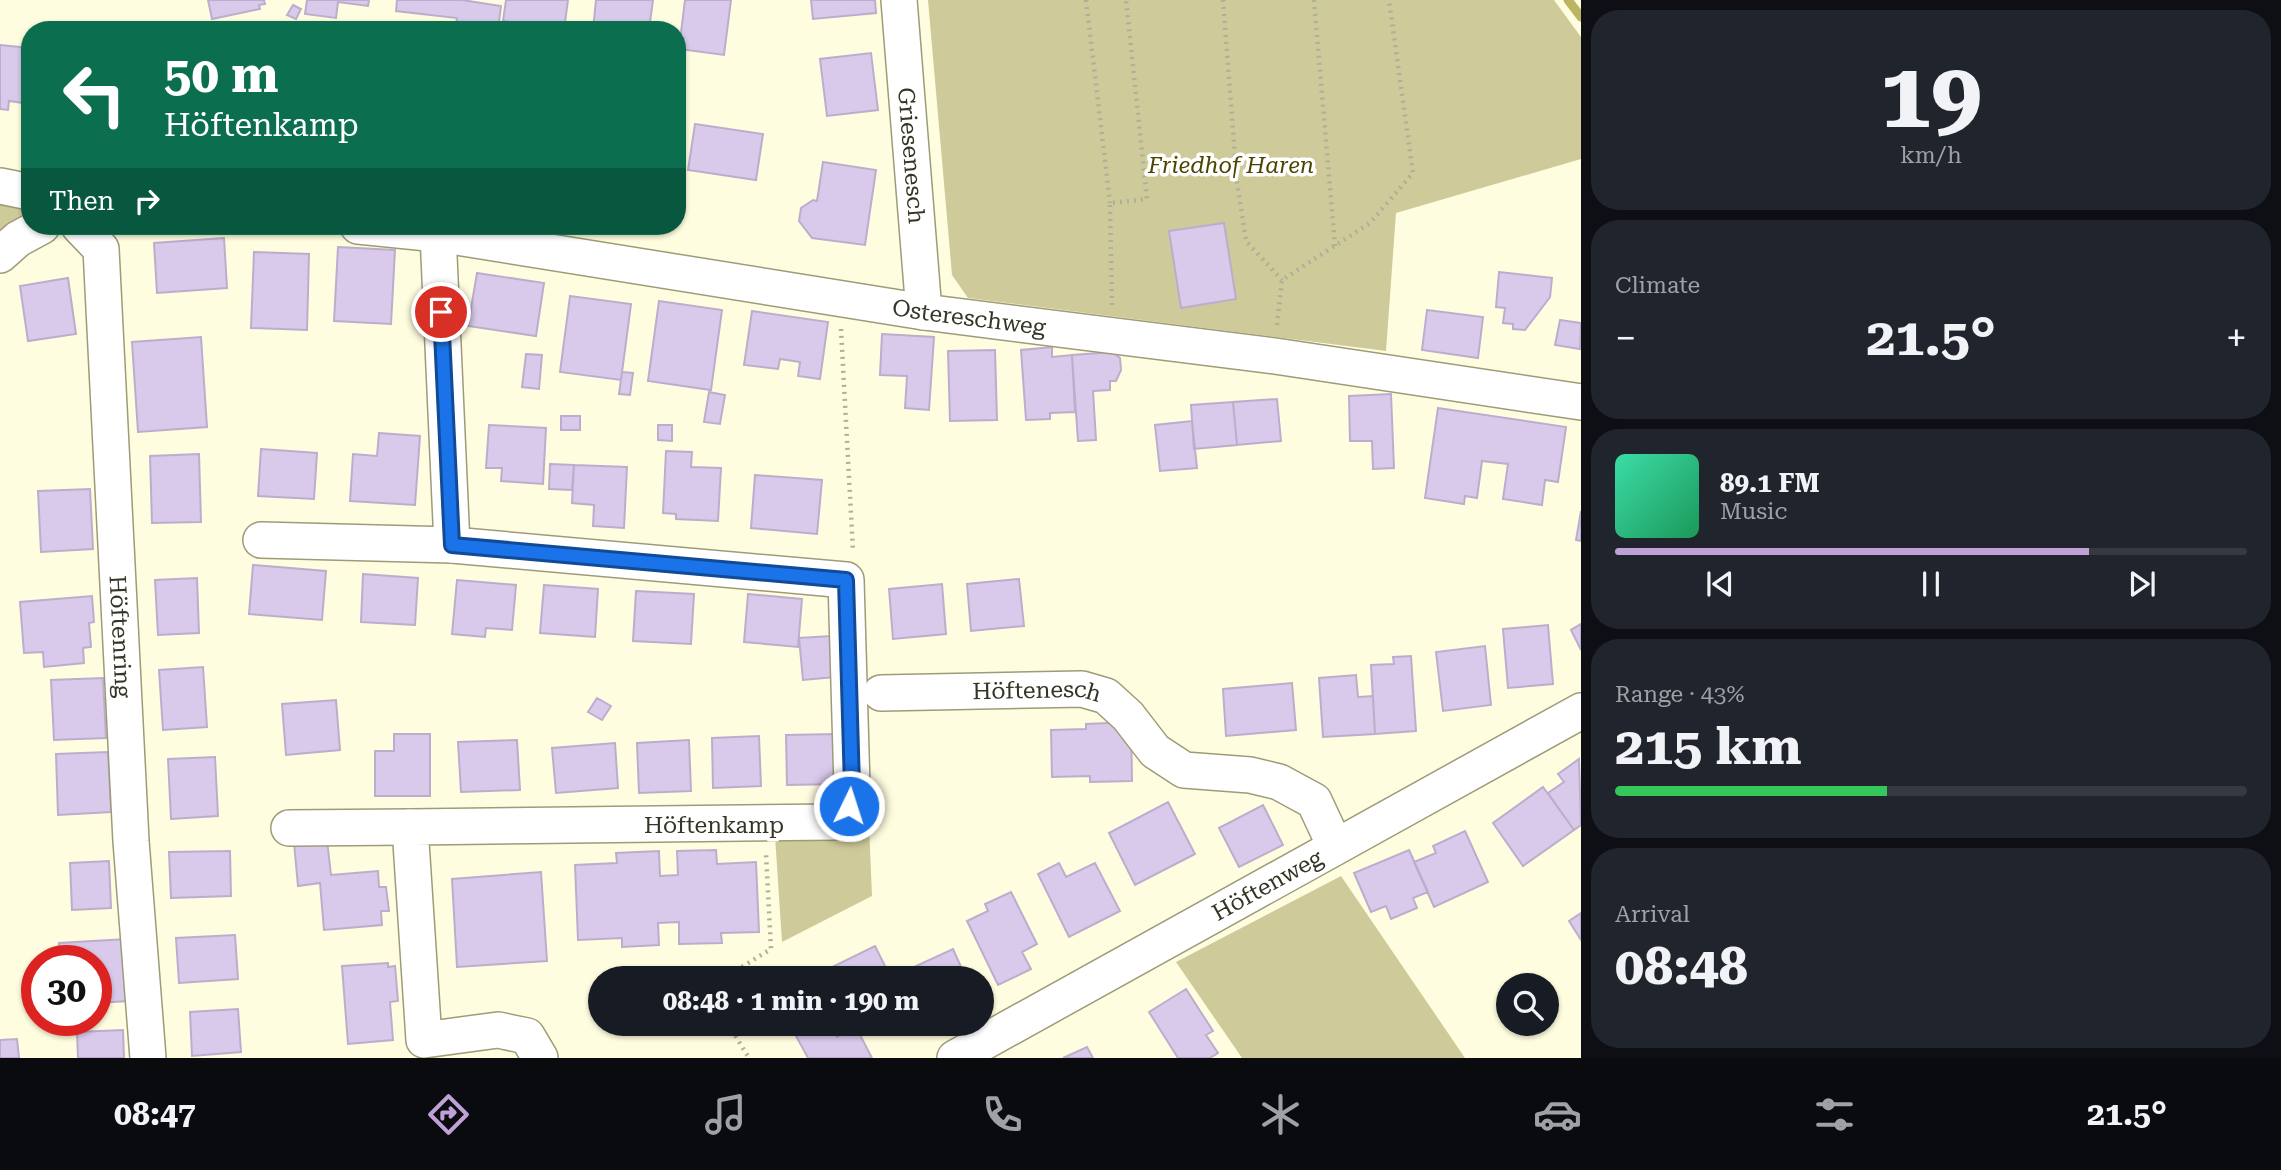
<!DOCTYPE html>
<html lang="en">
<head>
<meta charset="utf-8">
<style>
	:root { --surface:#171b24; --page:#20242c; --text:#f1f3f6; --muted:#9ea1a6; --line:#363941; --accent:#bfa1d7 }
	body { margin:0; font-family:"Roboto Serif",serif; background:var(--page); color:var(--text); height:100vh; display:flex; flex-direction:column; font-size:26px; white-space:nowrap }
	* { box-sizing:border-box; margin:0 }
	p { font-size:23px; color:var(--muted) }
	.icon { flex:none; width:38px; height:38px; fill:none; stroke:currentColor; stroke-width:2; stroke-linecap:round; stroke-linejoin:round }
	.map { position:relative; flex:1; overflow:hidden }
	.sheet { display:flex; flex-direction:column; gap:10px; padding:10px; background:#0d0f14; width:700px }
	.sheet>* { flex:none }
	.hud { position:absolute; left:21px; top:21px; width:665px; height:214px; border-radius:28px; box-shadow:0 2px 5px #0004; background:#0b6e4f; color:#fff; overflow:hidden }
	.fabs { position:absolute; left:1496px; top:973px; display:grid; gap:14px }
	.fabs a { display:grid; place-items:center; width:63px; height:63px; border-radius:50%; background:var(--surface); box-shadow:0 2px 5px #0004; font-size:35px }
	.speed { position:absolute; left:21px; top:945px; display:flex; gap:14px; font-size:35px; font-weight:700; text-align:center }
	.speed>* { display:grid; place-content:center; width:91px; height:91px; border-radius:50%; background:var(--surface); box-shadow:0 2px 5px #0004; line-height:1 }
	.speed .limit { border:10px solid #d22; background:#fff; color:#111 }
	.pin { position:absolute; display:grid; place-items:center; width:60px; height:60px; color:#fff; margin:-30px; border:4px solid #fff; border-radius:50%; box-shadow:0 2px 7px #0007 }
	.me { position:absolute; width:77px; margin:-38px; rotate:4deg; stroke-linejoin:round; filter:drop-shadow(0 0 5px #0008) }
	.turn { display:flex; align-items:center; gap:24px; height:147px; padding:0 28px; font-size:32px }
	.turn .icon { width:91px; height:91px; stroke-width:2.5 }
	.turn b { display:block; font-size:49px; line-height:60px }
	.then { display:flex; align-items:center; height:66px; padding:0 28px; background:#0003; gap:14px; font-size:26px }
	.big { font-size:52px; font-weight:700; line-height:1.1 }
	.sheet .widget { flex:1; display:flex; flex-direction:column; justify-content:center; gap:10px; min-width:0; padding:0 24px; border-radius:28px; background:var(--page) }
	.sheet .dial { align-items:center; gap:0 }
	.dial b { font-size:91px; line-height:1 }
	.song { display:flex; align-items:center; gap:21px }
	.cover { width:84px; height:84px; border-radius:10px; background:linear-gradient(135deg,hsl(160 70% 55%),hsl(150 70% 35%)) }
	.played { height:7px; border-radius:4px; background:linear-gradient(90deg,var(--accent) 75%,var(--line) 75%) }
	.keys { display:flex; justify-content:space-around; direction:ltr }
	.heat { display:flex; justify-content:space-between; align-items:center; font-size:38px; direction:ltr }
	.charge { height:10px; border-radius:5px; background:linear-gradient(90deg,#34c759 43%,var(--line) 0) }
	.trip { position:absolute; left:588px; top:966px; width:406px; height:70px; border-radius:35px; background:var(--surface); box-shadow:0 2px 5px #0004; font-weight:700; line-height:70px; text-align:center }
	.tab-bar { display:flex; height:112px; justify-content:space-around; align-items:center; background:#090b0e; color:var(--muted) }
	.tab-bar .icon { width:49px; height:49px }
	.tab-bar .selected { color:var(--accent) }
	.tab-bar b { font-size:32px; color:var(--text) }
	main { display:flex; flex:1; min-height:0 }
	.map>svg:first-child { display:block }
	.green { fill:#ceca9a }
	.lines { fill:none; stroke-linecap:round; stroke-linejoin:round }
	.stream { stroke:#bbb462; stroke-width:9 }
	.building { fill:#d9c9ea; stroke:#bdadcd; stroke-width:2 }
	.minor-casing { stroke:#9e9b79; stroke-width:38 }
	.path { stroke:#b0af97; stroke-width:4.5; stroke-dasharray:2 5; stroke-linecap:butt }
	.minor { stroke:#fff; stroke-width:35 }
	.route-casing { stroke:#114b97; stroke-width:18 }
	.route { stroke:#1a73e8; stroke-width:12 }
	.labels { text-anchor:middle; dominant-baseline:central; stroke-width:7; stroke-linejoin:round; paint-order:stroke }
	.street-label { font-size:23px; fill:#353425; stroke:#fff }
	.park-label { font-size:23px; font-style:italic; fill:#4b4500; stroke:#fff }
</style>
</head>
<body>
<main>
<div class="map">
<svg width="1581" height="1058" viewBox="0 0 1581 1058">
	<rect width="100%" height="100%" fill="#fffddf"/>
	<path class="green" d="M928,0H1554L1581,37V159L1396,213L1386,351L968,298L952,275Z
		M18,198L27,211L0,236V199Z
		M869,825L872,896L782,942L775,836Z
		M1341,876L1465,1058H1242L1176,962Z"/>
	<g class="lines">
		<path class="stream" d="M1568,0L1581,17"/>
	</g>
	<path class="building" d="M208,0H264L265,4L259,5L260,9L212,19Z
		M307,0H369L368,6L338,2L336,18L305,14Z
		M397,0H462L501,6L498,30H455L457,18L396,11Z
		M506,0H568L564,30H522L523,24L503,21Z
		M596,0H653L649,30H593Z
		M685,0H731L724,55L679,49Z
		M811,0H875L876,13L813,19Z
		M293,5L301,9L296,19L287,15Z
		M0,45L30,48V104L9,101L8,110L0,109Z
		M871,53L878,110L827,116L820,59Z
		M695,124L763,134L756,180L688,170Z
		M823,162L876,170L865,245L812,238L799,221L801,208L813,200L817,201Z
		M1224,223L1236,299L1181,308L1169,231Z
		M224,238L227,288L157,293L154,243Z
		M338,247L395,250L391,324L334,321Z
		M254,252L309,254L307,330L251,328Z
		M1499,272L1552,278L1550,297L1525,330L1513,329V324L1503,323L1505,308L1496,307Z
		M477,273L544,283L536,336L468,326Z
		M68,278L76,334L28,341L20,286Z
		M570,296L631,304L621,380L560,372Z
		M659,301L722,310L711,390L648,381Z
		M1427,310L1483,317L1478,358L1422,350Z
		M752,311L828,322L820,379L798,376L800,362L780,359L778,369L744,365Z
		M1560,320L1581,323L1580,349L1555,345Z
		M882,334L934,337L929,410L905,408L907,376L880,375Z
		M201,337L207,427L138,432L132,342Z
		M1052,347V357L1072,355L1075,412L1050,413V419L1026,420L1021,350Z
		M995,350L997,420L950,421L948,351Z
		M1113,352L1120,358L1121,370L1116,381H1110V390L1093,391L1096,440L1078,441L1072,355Z
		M526,354L542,355L539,389L522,387Z
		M622,372L633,373L630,395L619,394Z
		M709,392L725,395L720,424L704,422Z
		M1391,394L1394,468L1373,469L1372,441H1350L1349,396Z
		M1277,399L1281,441L1237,445L1233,402Z
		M1233,402L1237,445L1194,449L1191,405Z
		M1438,408L1566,427L1558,482L1545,480L1542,505L1503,499L1508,464L1482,461L1477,498L1465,496L1464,504L1425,498Z
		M561,416H580V430H561Z
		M1192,421L1197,468L1160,471L1155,425Z
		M489,425L546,428L543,484L501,481L502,468H486Z
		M658,425H672V441L658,440Z
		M379,433L420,436L415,505L350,501L353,454L377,456Z
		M261,449L317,453L314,499L258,496Z
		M666,451L692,452L691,467L721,468L718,521L676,519V514L663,513Z
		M199,454L201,522L152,523L150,456Z
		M550,464L574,465L572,490L549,489Z
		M574,465L627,467L624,528L593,526L594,505L572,503Z
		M755,475L822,480L817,534L751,528Z
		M90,489L93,549L41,552L38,491Z
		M1581,511V541L1576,540Z
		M253,565L326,571L322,620L249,614Z
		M363,574L418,578L415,625L361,622Z
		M197,578L199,633L158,635L155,580Z
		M1019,579L1024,626L971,631L967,584Z
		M457,580L516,585L512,630L486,628L485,637L452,634Z
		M942,584L946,634L893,639L889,589Z
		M544,585L598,589L595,637L540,633Z
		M636,591L694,594L691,644L633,641Z
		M748,594L802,599L798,647L744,642Z
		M92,596L94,622L89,623L91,647L83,648L84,663L44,667L43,652L24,653L20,602Z
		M1581,624V650L1571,630Z
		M1548,625L1553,684L1508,688L1503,629Z
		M831,636L835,677L803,680L799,638Z
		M1485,646L1491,705L1443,711L1436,652Z
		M1411,656L1416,731L1375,734L1371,665L1394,664L1393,657Z
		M203,667L207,727L163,730L159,670Z
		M1356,675L1358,697L1373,696L1375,734L1323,737L1319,678Z
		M103,678L106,738L54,740L51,680Z
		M1292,683L1296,730L1226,736L1223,689Z
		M597,698L611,706L602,720L588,712Z
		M336,700L340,750L286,755L282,704Z
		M1131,722L1132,781L1090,782V776L1052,777L1051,730L1086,729V724Z
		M394,734H430V796H375V751H394Z
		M836,734L838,784L787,785L786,735Z
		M759,736L761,786L713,788L712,738Z
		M517,740L520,790L461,792L458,742Z
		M689,740L691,791L639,793L637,743Z
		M615,743L618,788L556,793L552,748Z
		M108,752L111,812L58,815L56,754Z
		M215,757L218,816L171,819L168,759Z
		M1579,759L1581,825L1574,830L1548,793L1564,782L1558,774Z
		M1543,787L1574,830L1523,866L1493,823Z
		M1168,802L1195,854L1135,885L1109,833Z
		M1263,805L1283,845L1239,867L1219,828Z
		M1465,831L1488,882L1434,907L1414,862L1436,853L1433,846Z
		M327,840L331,875L378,871L379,887H386L389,911H381L382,925L324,930L320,883L298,886L294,843Z
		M716,850L717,864L756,862L759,932L721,933L722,943L679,944V922L658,923L659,945L622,947V938L578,940L575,865L617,863L616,853L659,851L660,876L678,875L677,851Z
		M1409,850L1428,892L1413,898L1417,908L1391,919L1386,906L1371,912L1354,873Z
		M230,851L231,896L171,898L169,852Z
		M109,861L111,908L72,910L70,863Z
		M1059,863L1066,877L1095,863L1120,911L1069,937L1038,874Z
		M541,872L547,961L457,967L452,879Z
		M1011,892L1037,944L1022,952L1031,969L998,985L967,921L988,911L985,904Z
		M1581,913V940L1569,921Z
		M235,935L238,979L179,983L176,938Z
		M126,939L129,1001L96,1003V961H60L59,943Z
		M875,946L888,972L887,978H827L824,971Z
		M953,949L966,978H906L903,972Z
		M388,963V967L395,966L398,1001L390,1002L393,1040L348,1044L342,966Z
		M1186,989L1213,1031L1206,1035L1218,1053L1210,1058H1178L1149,1012Z
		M238,1009L241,1052L192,1056L190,1012Z
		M818,1024H830L837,1037L856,1027L872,1058H808L796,1036Z
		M123,1030L124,1058H78L77,1032Z
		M17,1039L19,1058H0V1040Z
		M1087,1047L1093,1058H1063Z"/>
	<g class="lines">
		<g class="minor-casing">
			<g id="minor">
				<path id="s1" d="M899,0L924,312"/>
				<path d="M0,186L30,192"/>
				<path id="s2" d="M79,226L101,249L131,841L148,1058"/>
				<path id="s3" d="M358,226L438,234L924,312L1275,356L1581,402"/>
				<path d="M438,234L452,545L846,580L852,787L844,817L835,822L410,827L424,1040L498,1030L527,1036L540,1058"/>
				<path d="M0,255L18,239L42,226"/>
				<path d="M261,540L452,545"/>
				<path id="s4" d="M881,693L1082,689L1106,696L1128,716L1155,751L1184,770L1250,775L1279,782L1314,801L1335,846"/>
				<path d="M289,828L410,827"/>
				<path id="s5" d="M955,1058L1581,711"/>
			</g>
		</g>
		<path class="path" d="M1086,0L1110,203
			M1223,0L1237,182L1246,241L1282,280
			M1314,0L1335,246
			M1112,305L1110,203L1147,199L1126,0
			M1277,325L1282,280L1370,223L1413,173L1389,0
			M841,329L853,551
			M724,978L771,949L766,854
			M728,1024L749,1058"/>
		<use href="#minor" class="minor"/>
	</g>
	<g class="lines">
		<g class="route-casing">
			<path id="route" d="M441,312L452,545L846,580L852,786L849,806"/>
		</g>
		<use href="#route" class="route"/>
	</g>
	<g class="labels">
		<g class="street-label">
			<text stroke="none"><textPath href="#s1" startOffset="156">Griesenesch</textPath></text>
			<text stroke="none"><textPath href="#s3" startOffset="618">Ostereschweg</textPath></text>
			<text stroke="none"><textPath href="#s2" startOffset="420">Höftenring</textPath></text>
			<text stroke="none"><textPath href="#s4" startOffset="156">Höftenesch</textPath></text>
			<text x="714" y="825">Höftenkamp</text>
			<text stroke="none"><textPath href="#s5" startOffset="357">Höftenweg</textPath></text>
		</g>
		<g class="park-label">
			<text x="1231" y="165">Friedhof Haren</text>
		</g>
	</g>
</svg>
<div class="fabs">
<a><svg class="icon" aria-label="search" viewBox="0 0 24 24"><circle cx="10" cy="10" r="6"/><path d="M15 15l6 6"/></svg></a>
</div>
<div class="speed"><div class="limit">30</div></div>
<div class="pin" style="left:441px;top:312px;background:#d93025"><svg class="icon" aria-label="arrive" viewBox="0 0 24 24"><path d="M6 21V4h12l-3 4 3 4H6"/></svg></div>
<svg class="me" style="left:849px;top:806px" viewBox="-20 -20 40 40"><circle r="17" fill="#1a73e8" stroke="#fff" stroke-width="3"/><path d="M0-11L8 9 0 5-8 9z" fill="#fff"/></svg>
<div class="trip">08:48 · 1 min · 190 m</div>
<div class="hud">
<div class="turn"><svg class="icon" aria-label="left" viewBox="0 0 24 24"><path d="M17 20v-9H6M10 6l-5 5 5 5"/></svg><div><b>50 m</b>Höftenkamp</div></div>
<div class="then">Then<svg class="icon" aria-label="right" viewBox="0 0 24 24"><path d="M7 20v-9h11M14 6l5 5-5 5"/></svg></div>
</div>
</div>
<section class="sheet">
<div class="widget dial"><b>19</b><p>km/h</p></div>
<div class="widget"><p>Climate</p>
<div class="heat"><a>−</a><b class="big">21.5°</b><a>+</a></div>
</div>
<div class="widget">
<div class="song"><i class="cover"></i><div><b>89.1 FM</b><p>Music</p></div></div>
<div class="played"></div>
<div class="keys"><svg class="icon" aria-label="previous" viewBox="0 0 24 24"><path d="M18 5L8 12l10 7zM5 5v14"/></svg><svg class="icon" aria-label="pause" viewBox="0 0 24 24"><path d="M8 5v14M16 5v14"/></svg><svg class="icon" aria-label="next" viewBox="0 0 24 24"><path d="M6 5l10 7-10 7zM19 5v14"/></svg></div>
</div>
<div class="widget"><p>Range · 43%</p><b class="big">215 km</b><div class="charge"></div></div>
<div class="widget"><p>Arrival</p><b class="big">08:48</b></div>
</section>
</main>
<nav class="tab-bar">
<b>08:47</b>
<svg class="icon selected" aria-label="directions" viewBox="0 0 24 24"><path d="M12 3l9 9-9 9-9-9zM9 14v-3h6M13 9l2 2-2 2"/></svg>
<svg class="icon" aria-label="music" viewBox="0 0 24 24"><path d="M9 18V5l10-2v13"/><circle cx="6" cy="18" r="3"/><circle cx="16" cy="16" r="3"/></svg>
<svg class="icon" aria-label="phone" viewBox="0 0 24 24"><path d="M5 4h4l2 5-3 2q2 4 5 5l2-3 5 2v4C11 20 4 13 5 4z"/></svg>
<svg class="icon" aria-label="climate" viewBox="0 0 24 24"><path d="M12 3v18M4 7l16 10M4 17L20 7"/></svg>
<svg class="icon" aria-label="car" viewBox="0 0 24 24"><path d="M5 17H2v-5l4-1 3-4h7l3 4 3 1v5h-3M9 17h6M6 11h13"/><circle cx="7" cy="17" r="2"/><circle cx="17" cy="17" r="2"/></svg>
<svg class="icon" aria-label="filters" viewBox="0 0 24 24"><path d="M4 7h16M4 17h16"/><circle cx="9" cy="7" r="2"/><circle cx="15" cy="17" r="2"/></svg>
<b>21.5°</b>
</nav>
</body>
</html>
